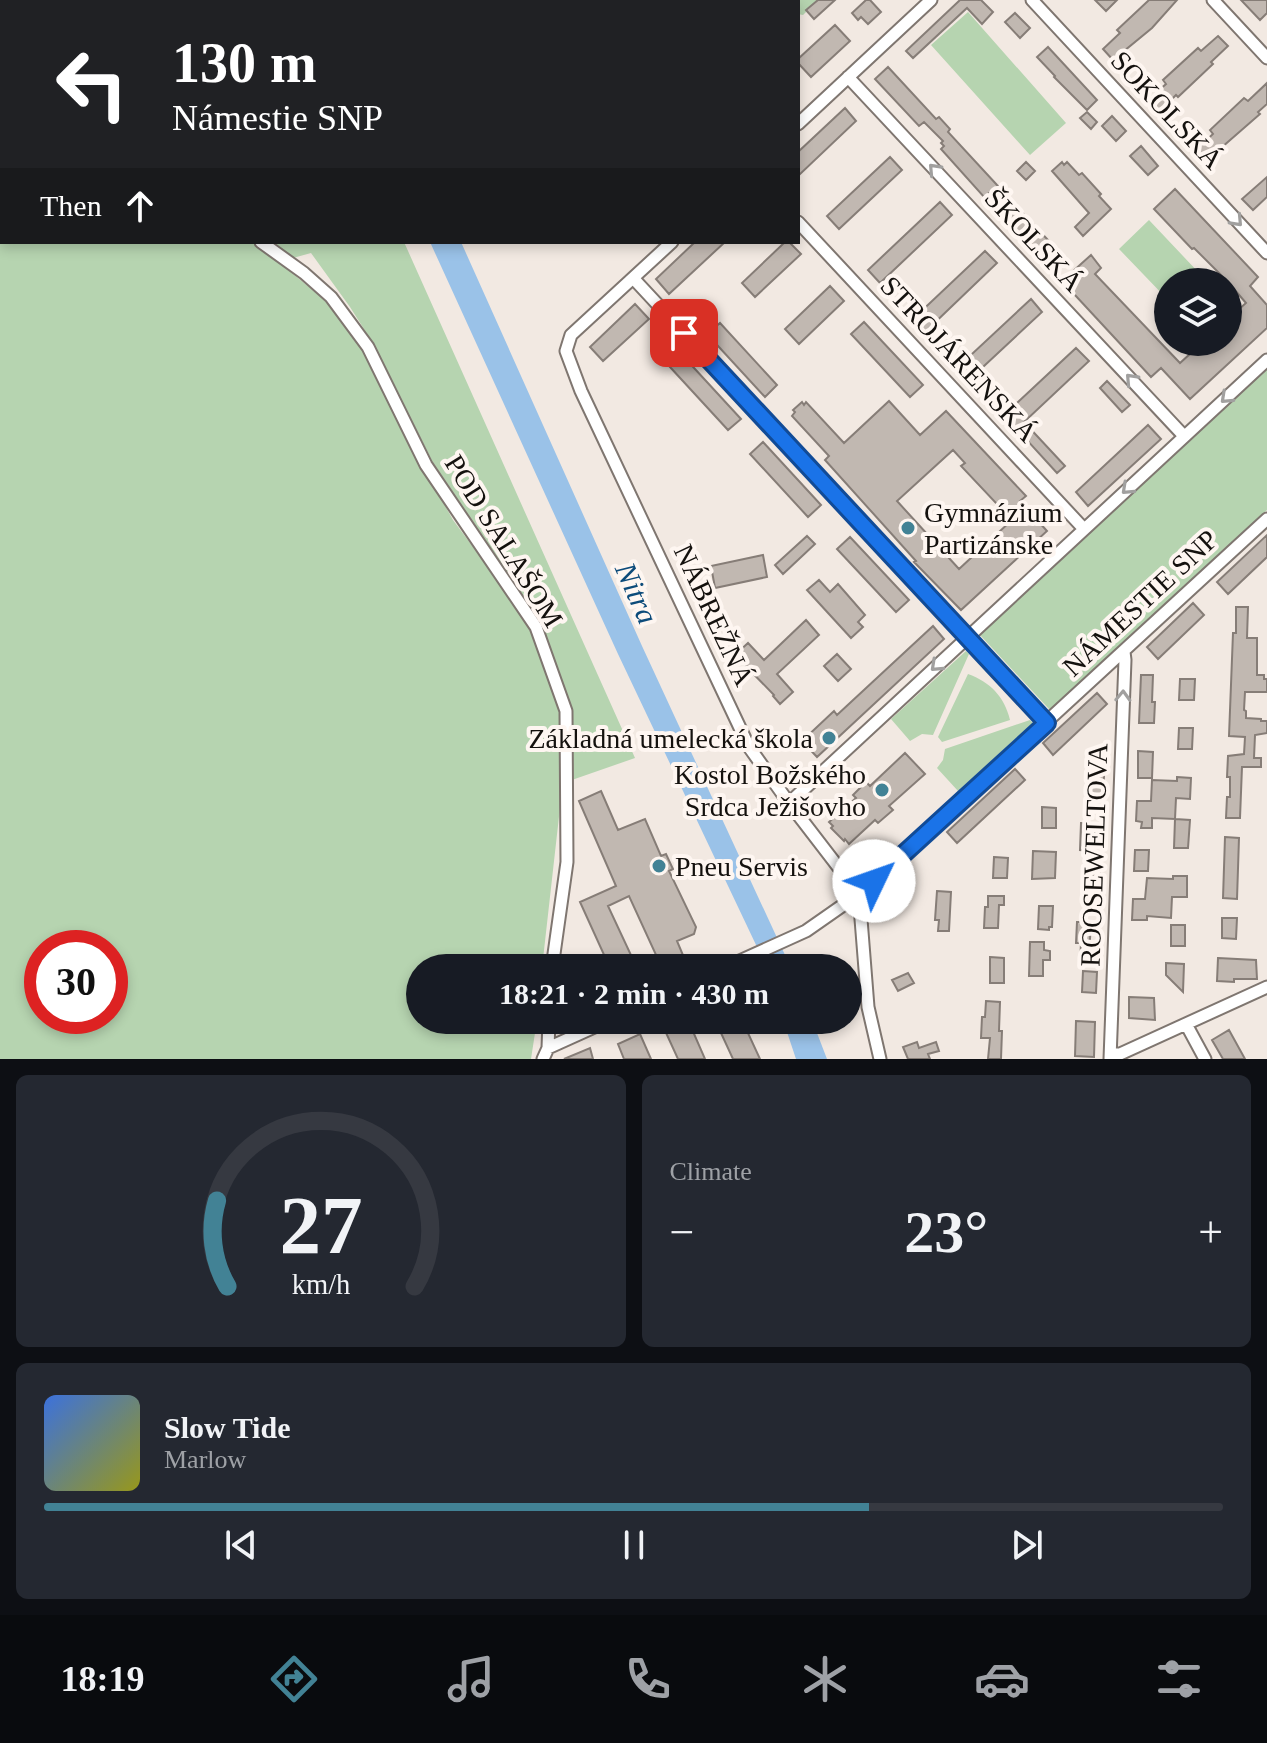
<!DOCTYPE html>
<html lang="en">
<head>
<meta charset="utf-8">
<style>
	:root { --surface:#171b24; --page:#242831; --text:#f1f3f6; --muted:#9ea1a6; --line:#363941; --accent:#428295 }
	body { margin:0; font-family:Georgia,serif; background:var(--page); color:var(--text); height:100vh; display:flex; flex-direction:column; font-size:30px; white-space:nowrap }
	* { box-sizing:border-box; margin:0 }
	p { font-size:26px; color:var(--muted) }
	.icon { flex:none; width:44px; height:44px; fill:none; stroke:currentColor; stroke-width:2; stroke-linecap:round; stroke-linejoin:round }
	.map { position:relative; height:1059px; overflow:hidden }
	.sheet { display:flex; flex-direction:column; gap:16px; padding:16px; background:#0d0f14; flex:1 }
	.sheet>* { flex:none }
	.guide { position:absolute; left:0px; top:0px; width:800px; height:244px; box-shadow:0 4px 12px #0003; background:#202124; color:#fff; overflow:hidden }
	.tools { position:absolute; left:1154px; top:268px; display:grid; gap:16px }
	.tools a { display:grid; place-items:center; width:88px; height:88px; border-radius:50%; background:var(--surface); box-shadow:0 4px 12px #0003; font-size:40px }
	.speed { position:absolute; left:24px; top:930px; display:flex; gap:16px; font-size:40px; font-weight:700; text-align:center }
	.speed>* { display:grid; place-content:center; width:104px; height:104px; border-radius:50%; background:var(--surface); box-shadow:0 4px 12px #0003; line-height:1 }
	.speed .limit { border:12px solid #d22; background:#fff; color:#111 }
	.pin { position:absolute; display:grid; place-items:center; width:68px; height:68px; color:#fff; margin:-34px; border-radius:16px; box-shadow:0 4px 12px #0006 }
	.me { position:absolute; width:88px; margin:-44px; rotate:48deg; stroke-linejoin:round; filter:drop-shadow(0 0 6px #0008) }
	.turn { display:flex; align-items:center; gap:28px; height:168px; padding:0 40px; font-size:36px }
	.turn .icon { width:104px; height:104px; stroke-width:2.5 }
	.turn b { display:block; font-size:56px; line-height:68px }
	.then { display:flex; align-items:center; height:76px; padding:0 40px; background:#0003; gap:16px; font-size:30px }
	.big { font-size:60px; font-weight:700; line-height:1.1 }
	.sheet .card { flex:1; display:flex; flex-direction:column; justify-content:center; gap:12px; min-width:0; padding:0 28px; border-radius:12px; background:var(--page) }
	.sheet .dial { align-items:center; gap:0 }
	.dial svg { height:208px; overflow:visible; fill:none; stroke:var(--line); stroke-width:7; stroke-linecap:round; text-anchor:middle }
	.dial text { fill:var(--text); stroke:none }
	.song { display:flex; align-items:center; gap:24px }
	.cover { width:96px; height:96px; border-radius:12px; background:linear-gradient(135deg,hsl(220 70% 55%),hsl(60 70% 35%)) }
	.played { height:8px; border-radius:4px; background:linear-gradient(90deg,var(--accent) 70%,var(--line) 70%) }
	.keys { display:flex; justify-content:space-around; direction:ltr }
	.heat { display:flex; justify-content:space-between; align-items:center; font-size:44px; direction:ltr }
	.sheet .tiles { flex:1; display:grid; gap:16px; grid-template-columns:1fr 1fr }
	.card:last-child { grid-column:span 2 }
	.trip { position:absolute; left:406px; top:954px; width:456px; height:80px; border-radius:40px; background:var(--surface); box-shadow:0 4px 12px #0003; font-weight:700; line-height:80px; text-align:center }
	.dock { display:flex; height:128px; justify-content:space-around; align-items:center; background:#090b0e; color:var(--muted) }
	.dock .icon { width:56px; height:56px }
	.dock .current { color:var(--accent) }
	.dock b { font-size:36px; color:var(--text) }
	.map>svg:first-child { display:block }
	.green { fill:#b6d4b0; fill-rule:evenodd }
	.water { fill:#9ac2e8 }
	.building { fill:#c1b8b1; stroke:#867d77; stroke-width:2; fill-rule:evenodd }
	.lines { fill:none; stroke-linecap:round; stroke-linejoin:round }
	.street-casing { stroke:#7f7670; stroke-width:15 }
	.street { stroke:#fff; stroke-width:11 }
	.oneway { stroke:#a1a09f }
	.route-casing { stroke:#114b97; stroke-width:20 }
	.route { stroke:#1a73e8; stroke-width:14 }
	.poi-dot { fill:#428295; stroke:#fef6f1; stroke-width:3 }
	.labels { text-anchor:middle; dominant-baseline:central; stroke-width:8; stroke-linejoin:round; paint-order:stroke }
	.street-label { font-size:28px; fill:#14110e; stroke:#fef6f1 }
	.poi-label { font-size:28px; fill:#14110e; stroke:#fef6f1; text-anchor:start }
	.water-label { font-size:30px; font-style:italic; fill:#0c4b7a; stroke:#fef6f1 }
</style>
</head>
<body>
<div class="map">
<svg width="1267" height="1059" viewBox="0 0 1267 1059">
	<rect width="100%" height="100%" fill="#f2e9e2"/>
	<path class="green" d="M0,0H169L166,2H2V242H255L322,298L341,317L362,346L423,466L453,520L528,621L562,712L563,781L542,968H420V1020H537L531,1059H0ZM42,948H110V1016H42Z
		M704,0H818L803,15L798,14V2H712Z
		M968,12L1066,123L1030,155L931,45Z
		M1149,220L1200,274L1192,282H1168V300L1119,249Z
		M274,242H404L635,758L569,781L573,716L541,629L527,601L432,461L376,348L350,307L311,253L293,258Z
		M1267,369V510L1050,710L980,635Z
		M966,651L969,654L933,735L922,734L910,741L891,719Z
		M968,674C990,682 1004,696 1010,720L942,742L938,737Z
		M1030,720L1033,723L958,791L937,768L943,760L945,749Z"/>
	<path class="water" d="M430,242H461L642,646L791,968H767L618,654Z
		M783,1020H812L827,1059H796Z"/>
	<path class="building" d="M818,0H835L814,19L806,10Z
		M866,0H870L881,12L868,24L861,17L858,20L852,13Z
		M960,0H981L993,12L982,24L967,8L913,58L906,51Z
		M1095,0H1117L1106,11Z
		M1149,0H1177L1152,28L1113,60L1103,49L1120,33L1117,30Z
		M1241,0H1267V13L1260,20Z
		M1015,13L1030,28L1020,38L1005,22Z
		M835,25L850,41L811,77L798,63V59Z
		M1218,36L1228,46L1211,62L1213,64L1178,97L1176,95L1160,111L1149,99L1166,84L1163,80L1198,48L1201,51Z
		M1048,47L1097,100L1087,110L1054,77L1055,76L1037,57Z
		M888,67L936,119L939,117L950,129L948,132L997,185L1000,188L992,196L989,193L984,197L941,149L944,146L941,143L943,141L924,122L919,126L875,79Z
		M1267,83V104L1258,112L1260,114L1206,161L1196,150L1213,134L1210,130L1244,98L1248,101Z
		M845,108L856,121L798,176V152Z
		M1087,112L1097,122L1091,129L1080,118Z
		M1112,116L1126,131L1116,141L1102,126Z
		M1141,146L1158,166L1148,175L1130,156Z
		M890,157L902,170L839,229L827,216Z
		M1026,162L1035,171L1026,180L1017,171Z
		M1062,162L1064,165L1067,162L1079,175L1082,173L1101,194L1099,196L1111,209L1083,236L1075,227L1089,213L1052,171Z
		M1267,177V197L1253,210L1242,199Z
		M1175,189L1258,277L1250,286L1267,305V328L1190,399L1161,368L1151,377L1062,281L1091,255L1101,268L1095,274L1180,363L1203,342H1228V319L1246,303L1228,282L1194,248L1192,249L1154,209Z
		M940,202L952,215L880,283L868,270Z
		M1018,208L1062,255L1050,267L1006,220Z
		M695,242H725L669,294L656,279Z
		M785,242H789L801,254L755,297L742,283Z
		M985,251L997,263L925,332L913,319Z
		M830,286L844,301L799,344L785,329Z
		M1031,299L1042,312L969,380L958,367Z
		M635,304L649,319L603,361L590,347Z
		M864,322L923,385L910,397L851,334Z
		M720,323L777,385L765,397L707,334Z
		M1076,348L1089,361L1024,422L1065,466L1057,473L1004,415Z
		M683,356L741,419L728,430L670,367Z
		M1107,381L1130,405L1122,412L1100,388Z
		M889,401L920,435L946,411L1026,496L1020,501L1047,531L961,610L914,562L916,561L825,460L829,456L792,416L795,412L793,410L802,402L804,405L806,402L844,443ZM953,450L965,463L961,466L1012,520L959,569L897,501Z
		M1148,425L1161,439L1088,506L1076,492Z
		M763,442L821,505L808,517L750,454Z
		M1267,535V557L1228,594L1217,582Z
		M807,536L815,544L783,574L775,565Z
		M850,537L909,600L896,612L837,549Z
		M763,555L767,577L715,588L711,566Z
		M819,580L830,592L838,584L865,615L858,622L863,627L851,638L807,590Z
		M1193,603L1204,615L1158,659L1147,647Z
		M1236,607H1248L1247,638H1257V675H1264V679H1267V692H1245L1244,710L1246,711V718L1261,719V721H1267V733L1255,735L1254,758H1261V767H1242L1240,818H1226L1227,797H1230V777H1227L1228,756L1244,754L1245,737L1229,736L1233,633H1236Z
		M806,620L819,635L777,674L793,692L780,704L773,696L774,695L735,655L748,643L764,660Z
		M933,626L944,639L817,757L802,741L834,711L837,715Z
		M837,654L851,669L838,681L824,666Z
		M1141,675H1153L1152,702H1155L1154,723H1139Z
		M1180,679H1195L1194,700H1179Z
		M1097,693L1107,704L1053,755L1043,743Z
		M1179,728H1193L1192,749H1178Z
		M1138,751L1153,752L1152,778H1138Z
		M905,753L925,774L889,806L893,810L878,823L875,820L849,844L845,839L844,841L831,828L833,826L829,822L856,798L853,795L866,782L870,786Z
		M1015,769L1025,780L957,843L947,832Z
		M1090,774L1104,775L1103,803L1089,802Z
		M1177,777L1191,778L1190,799L1176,798L1175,819L1152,818V828H1141L1142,822L1136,821L1137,801H1151L1152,780L1177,781Z
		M601,791L618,830L645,819L661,856L666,854L673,869L669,871L696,927L694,934L677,941L685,960L667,968H662L629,896L608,906L637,968H610L580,902L616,886L579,801Z
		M1042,807L1056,808V828H1042Z
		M1175,819L1190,820L1188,848H1174Z
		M1081,823L1095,824L1094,845H1091V851L1080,850Z
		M1225,837L1239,838L1237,899L1223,898Z
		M1135,850H1149L1148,871H1134Z
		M1033,851L1056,852L1055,878L1032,879Z
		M994,857L1008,858L1007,878H993Z
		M1086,873H1100L1099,902H1083V884H1086Z
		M1173,876H1187V897H1172L1171,918L1147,916V920H1132L1133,899H1145L1147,878L1173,879Z
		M937,891L951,892L949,931H938L939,920H935Z
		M988,896H1004V905H999L998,928H984L985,907H988Z
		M1039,906H1053L1052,927H1049V930L1038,929Z
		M1222,918H1237L1236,939L1222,938Z
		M1077,922H1091L1090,939L1084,964H1080L1081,943H1076Z
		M1171,925H1185V946H1171Z
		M1030,942H1044V950L1050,951V960H1043V976H1029Z
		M990,957L1004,958V983H990Z
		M1218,958L1256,960L1257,979H1234V982L1217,981Z
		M1166,963L1184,964L1183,992L1166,975Z
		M1083,971L1097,972L1096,993L1082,992Z
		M908,973L914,983L898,991L892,980Z
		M1129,997L1154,998L1155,1020L1129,1018Z
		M986,1001L1000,1002L999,1031H1002L1001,1059H988L990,1038H981L982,1017H985Z
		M671,1020H688L705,1059H678L662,1024Z
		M715,1020H742L760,1059H733Z
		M1076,1021L1095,1022L1094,1057L1075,1056Z
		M1229,1030L1245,1059H1223L1212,1040Z
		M640,1034L651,1059H624L618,1044Z
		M917,1042L919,1048L936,1042L939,1051L928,1054L930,1059H908L903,1047Z
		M590,1048L593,1059H564Z"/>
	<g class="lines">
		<g class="street-casing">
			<path id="street" d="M1032,0L1267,253
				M1213,0L1267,58
				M848,77L1184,436
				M798,124L931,0
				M798,222L1084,529
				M261,242L304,273L331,297L368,347L426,465L536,627L566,711L567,862L552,968
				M672,242L571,335L566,351L581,391L749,747L789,803L859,894
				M633,278L1047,723
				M789,803L1267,360
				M859,894L868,1007L880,1059
				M724,968L806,931L859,894L1267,519
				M1186,1024L1205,1059
				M548,1048L610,1020
				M1111,1054H1120L1267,987
				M543,1059L548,1048L549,1020
				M1110,1059L1125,660L1124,652"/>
		</g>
		<use href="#street" class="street"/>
	</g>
	<defs><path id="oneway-chevron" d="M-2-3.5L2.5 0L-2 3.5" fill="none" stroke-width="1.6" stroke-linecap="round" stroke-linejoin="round" transform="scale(2)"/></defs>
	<g class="oneway">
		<use href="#oneway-chevron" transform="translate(934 169) rotate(-133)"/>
		<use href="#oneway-chevron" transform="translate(1237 221) rotate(47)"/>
		<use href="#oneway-chevron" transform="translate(1131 379) rotate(-133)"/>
		<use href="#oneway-chevron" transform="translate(1226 398) rotate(137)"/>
		<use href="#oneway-chevron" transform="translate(1127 489) rotate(137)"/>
		<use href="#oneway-chevron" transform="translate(936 666) rotate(137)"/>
		<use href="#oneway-chevron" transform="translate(1123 696) rotate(-88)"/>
	</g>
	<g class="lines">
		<g class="route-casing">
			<path id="route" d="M684,333L1047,723L874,881"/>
		</g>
		<use href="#route" class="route"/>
	</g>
	<g class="poi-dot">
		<circle cx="908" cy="528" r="8"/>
		<circle cx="829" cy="738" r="8"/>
		<circle cx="882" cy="790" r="8"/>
		<circle cx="659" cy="866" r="8"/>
	</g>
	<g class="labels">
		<g class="street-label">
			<text transform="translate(1167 110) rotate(47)">SOKOLSKÁ</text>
			<text transform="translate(1034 240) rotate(47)">ŠKOLSKÁ</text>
			<text transform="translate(959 359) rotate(47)">STROJÁRENSKÁ</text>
			<text transform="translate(504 541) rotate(58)">POD SALAŠOM</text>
			<text transform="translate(1140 603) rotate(-43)">NÁMESTIE SNP</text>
			<text transform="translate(714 615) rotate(65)">NÁBREŽNÁ</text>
			<text transform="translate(1094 855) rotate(-88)">ROOSEWELTOVA</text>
		</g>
		<g class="poi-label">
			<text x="924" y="512">Gymnázium<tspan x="924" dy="32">Partizánske</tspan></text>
			<text x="813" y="738" text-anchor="end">Základná umelecká škola</text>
			<text x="866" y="774" text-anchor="end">Kostol Božského<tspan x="866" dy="32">Srdca Ježišovho</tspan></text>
			<text x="675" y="866">Pneu Servis</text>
		</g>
		<g class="water-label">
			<text transform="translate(637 593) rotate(66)">Nitra</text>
		</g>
	</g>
</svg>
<div class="tools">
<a><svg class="icon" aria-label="layers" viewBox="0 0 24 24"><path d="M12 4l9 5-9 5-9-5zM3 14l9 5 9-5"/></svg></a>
</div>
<div class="speed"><div class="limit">30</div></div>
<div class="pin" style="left:684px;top:333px;background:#d93025"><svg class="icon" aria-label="arrive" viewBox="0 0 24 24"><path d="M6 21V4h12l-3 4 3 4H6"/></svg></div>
<svg class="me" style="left:874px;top:881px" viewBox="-20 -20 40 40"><circle r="19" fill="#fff"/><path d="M0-13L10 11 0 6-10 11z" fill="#1a73e8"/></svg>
<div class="trip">18:21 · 2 min · 430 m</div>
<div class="guide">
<div class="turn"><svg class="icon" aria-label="left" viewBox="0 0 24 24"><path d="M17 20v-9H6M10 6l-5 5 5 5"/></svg><div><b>130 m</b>Námestie SNP</div></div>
<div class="then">Then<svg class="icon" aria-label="ahead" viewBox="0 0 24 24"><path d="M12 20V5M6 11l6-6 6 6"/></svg></div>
</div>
</div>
<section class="sheet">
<div class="tiles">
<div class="card dial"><svg viewBox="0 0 100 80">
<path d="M14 69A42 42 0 1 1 86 69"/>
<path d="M14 69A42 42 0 0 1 10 36" stroke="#428295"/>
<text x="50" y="56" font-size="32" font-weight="700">27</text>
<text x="50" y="72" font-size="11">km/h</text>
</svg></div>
<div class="card"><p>Climate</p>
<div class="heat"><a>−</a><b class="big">23°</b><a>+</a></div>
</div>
<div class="card">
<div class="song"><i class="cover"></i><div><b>Slow Tide</b><p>Marlow</p></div></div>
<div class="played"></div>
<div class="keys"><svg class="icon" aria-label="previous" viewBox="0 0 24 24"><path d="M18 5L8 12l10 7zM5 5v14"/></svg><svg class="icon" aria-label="pause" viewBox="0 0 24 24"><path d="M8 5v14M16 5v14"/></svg><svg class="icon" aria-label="next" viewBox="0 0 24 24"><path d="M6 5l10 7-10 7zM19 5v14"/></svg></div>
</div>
</div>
</section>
<nav class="dock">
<b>18:19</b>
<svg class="icon current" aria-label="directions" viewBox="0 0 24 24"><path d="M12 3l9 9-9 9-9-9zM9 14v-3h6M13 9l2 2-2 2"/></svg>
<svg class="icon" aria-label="music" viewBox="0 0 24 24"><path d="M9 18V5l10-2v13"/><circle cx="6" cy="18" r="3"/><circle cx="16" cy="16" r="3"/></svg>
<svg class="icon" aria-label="phone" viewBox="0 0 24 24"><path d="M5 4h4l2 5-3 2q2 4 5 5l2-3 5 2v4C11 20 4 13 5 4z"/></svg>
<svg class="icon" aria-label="climate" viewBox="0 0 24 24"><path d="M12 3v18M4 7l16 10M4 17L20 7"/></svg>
<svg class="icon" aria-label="car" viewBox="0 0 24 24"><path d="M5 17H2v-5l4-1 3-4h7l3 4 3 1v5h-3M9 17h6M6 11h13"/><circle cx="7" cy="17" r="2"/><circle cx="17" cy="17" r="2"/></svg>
<svg class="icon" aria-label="filters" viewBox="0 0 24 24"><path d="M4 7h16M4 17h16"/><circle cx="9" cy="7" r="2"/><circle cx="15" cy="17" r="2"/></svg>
</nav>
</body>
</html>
